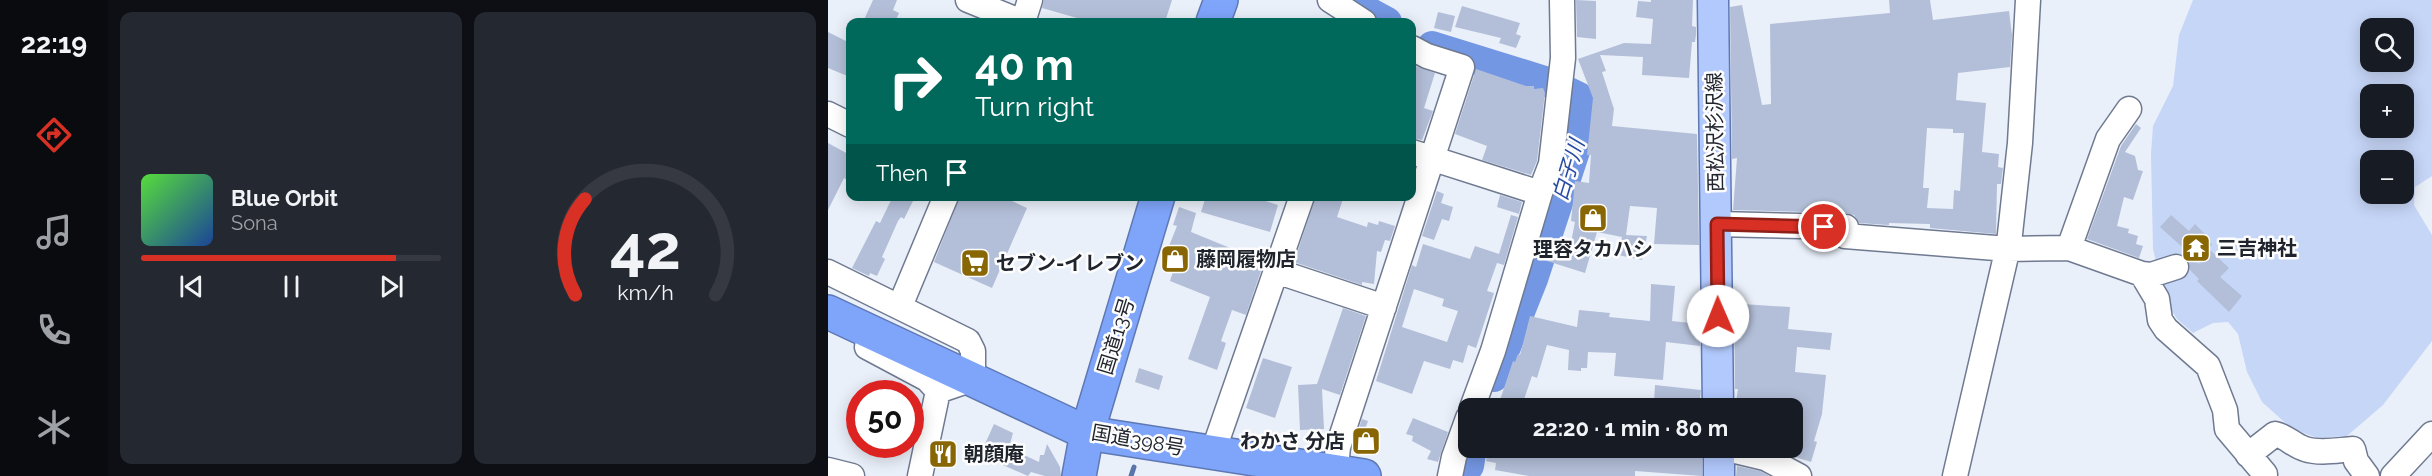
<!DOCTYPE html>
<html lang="en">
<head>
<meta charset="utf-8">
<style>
	:root { --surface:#171b24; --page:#242831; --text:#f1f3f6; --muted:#9ea1a6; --line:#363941; --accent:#d93025 }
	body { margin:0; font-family:Raleway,"Noto Sans JP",sans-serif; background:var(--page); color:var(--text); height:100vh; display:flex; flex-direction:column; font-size:22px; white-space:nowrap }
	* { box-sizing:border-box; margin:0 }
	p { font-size:20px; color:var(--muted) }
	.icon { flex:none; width:33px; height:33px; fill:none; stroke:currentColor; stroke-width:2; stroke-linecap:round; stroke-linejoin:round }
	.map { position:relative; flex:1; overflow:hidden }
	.drawer { display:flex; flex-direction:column; gap:12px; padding:12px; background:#0d0f14; width:720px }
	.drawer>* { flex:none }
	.top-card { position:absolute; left:18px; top:18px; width:570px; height:183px; border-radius:12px; box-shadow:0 3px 15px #0003; background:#00695c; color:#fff; overflow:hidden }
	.controls { position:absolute; left:1532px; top:18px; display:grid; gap:12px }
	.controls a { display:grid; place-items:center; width:54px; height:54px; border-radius:12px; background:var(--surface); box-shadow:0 3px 15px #0003; font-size:30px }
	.speed { position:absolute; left:18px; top:380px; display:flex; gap:12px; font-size:30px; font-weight:700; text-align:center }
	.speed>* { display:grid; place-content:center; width:78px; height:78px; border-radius:50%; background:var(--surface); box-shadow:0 3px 15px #0003; line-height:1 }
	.speed .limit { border:9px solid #d22; background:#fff; color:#111 }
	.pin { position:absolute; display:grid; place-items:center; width:51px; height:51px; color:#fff; margin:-26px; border:3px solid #fff; border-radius:50%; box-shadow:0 2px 6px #0007 }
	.me { position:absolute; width:66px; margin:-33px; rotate:359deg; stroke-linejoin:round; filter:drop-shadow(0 0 4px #0008) }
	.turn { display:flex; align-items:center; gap:21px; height:126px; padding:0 30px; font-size:27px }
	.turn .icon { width:78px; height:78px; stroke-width:2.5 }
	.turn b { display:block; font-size:42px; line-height:51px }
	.then { display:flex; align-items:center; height:57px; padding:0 30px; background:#0003; gap:12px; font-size:22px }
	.drawer .card { flex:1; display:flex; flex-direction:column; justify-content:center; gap:9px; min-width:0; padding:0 21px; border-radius:12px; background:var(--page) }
	.drawer .dial { align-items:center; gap:0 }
	.dial svg { height:156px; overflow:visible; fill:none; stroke:var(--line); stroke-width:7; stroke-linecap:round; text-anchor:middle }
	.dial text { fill:var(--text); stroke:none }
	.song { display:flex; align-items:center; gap:18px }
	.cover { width:72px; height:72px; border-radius:9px; background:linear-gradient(135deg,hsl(110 70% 55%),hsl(220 70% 35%)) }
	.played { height:6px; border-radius:3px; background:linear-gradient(90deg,var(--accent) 85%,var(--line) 85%) }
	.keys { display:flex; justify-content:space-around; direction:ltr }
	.drawer .tiles { flex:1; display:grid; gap:12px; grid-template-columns:repeat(2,1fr) }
	.trip { position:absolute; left:630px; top:398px; width:345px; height:60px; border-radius:12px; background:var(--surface); box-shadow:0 3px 15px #0003; font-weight:700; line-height:60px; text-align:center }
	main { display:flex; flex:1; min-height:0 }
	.tabs { display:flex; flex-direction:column; width:108px; justify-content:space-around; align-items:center; background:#090b0e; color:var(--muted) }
	.tabs .icon { width:42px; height:42px }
	.tabs .active { color:var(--accent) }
	.tabs b { font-size:27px; color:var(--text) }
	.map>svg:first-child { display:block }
	.green { fill:#c6d6f7; fill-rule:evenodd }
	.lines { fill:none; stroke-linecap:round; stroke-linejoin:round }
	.stream { stroke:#5b74ac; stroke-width:5 }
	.river { stroke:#7497e3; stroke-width:30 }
	.building { fill:#b3bfd8; fill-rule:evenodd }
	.minor-casing { stroke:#6f7a91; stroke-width:27 }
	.major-casing { stroke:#5e78b3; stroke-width:33 }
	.highway-casing { stroke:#5e78b3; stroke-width:36 }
	.minor { stroke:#fff; stroke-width:24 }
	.major { stroke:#b2c9fd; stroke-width:30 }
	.highway { stroke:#7fa5fb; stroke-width:33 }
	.route-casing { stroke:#8d1f18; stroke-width:15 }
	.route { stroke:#d93025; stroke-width:10 }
	.labels { text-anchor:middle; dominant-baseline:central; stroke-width:5; stroke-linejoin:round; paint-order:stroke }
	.street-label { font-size:20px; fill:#20242d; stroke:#fdfdfd }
	.poi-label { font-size:20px; font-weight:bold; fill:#20242d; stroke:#fdfdfd; text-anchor:start }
	.water-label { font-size:21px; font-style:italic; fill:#2649a2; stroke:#fdfdfd }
</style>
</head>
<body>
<main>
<nav class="tabs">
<b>22:19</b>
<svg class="icon active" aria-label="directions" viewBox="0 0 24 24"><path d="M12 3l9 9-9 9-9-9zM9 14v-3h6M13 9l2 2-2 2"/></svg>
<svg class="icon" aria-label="music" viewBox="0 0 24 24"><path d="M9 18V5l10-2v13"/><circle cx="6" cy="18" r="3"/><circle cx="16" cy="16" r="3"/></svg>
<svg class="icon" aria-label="phone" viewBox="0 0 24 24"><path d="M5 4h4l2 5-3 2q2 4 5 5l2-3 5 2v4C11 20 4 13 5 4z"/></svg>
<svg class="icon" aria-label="climate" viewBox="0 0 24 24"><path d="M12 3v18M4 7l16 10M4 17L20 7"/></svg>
</nav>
<section class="drawer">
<div class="tiles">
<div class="card">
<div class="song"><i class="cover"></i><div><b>Blue Orbit</b><p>Sona</p></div></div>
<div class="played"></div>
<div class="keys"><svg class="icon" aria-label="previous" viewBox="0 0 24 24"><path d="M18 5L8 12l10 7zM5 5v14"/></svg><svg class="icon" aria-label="pause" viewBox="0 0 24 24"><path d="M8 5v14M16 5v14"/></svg><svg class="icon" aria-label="next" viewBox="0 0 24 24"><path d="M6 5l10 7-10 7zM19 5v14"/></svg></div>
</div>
<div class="card dial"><svg viewBox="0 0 100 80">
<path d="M14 69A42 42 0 1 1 86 69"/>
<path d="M14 69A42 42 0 0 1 19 20" stroke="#d93025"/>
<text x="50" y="56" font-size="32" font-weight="700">42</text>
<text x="50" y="72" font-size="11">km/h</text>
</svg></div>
</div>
</section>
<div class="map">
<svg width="1604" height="476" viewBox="0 0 1604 476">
	<rect width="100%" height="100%" fill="#eaf0fa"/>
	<path class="green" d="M1365,0H1604V176L1587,187L1586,205L1604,235V341L1555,405L1519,436L1489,438L1463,428L1434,402L1419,372L1410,334L1400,322L1385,323L1365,333L1349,319L1337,300L1325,249L1323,154L1325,126L1345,86L1351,35ZM1542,28H1575V62H1542ZM1542,94H1575V128H1542ZM1542,160H1575V194H1542Z"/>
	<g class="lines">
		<path class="stream" d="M303,476L306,467"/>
		<path class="river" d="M519,0L559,22
			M604,46L720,82L751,97L753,125L748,148L705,279L666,377
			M641,466L644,447"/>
	</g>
	<path class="building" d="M45,0H69L65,10L71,13L67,22H35Z
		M216,0H344L337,22H256L249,20V18L214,8Z
		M748,0L768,1V39L749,37Z
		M823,0H865L864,26L868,27V35L867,42H864L861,78L814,75L815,57L772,55L778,71L774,72L786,109L784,126L869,134L871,245L826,244L829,208L802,206L798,235L819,236L814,260L790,255L794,237L769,232L757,273L719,261L723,248L741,253L747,222L743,221L747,181L761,183L763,155H759L765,98L750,59L796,43L823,44L825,19L808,17L810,1L823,2Z
		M1061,0H1102L1105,20L1181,11L1184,35L1182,67L1130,73L1128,100L1158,103L1154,152L1171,154L1170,167L1175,168L1173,184H1169L1168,234L1102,228V224L1061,223V225L1031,223L1026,215L1018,213L905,210L909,158L904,159L902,7L914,5L934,105L943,104L942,24L1062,13ZM1099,128L1125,129V133H1136L1132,191L1126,190L1125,209L1099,208L1101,188H1095Z
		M634,6L692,23L688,34L693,36L688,48L671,43L673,38L627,27Z
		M610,12L627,16L623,32L606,28Z
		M0,32L22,43V77L0,68Z
		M587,66L607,73L596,108L605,111L594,140L584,138V77Z
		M648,69L698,86H706V89L715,88L717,93L709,161L703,175L654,160L659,146L627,134Z
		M1308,124L1313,128L1297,152L1307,156L1310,170L1315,171L1305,200L1296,197L1289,226L1301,229L1300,233L1310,236L1308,244L1315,246L1311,258L1259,239L1293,146Z
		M0,143L22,155V182L16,178L0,210Z
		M609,191L616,194L613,203L625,207L621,221L614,219L606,240L594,236Z
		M672,195L694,202L691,214L669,207Z
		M65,196H77L85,201L76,219L73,217L70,221L54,257L57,259L49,276L42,273L41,276L24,268L48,221L52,223Z
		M132,196H173L199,208L164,288L106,262Z
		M378,196H422L450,205L442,232L373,212Z
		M488,196H507L515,199L509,217L539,227L540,222L550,225L551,221L567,226L562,241L557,240L553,252L549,251L546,284L534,282V285L466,262Z
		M351,207L368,213L363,232L412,252L413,248L438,256L418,315L404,310L393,341L398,343L389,370L360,359L382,297L342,281L347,265L335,261L349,226L345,225Z
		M683,215L690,217L676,265L669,263L659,291L666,293L648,348L640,345L635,363L625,360L622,369L596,361L584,394L548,381L584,265L588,267L595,244L642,259L647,246L671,254ZM586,289L616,299L614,306L630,311L619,342L574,327Z
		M1343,215L1361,231L1367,224L1377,234L1375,236L1384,244L1381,249L1401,268L1392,277L1414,296L1401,312L1369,281L1371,279L1362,270L1360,260L1373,264L1332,227Z
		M823,284L847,286L844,321L872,324V346L838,342L835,380L786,376L788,353L760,352L759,368H753V371L740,370L741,350L719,345L709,378L704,376L693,408L672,400L685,361L687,362L690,354L692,355L702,316L749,327L751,310L782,313L781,317L822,321Z
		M914,304L962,307L960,329L1004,333L1002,350L969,347L967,372L998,375L994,414L986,441L989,442L983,462L964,456V408H907L910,389H907L906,312L914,313Z
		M515,308L538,316L512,395L494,389L496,429L472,430L470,385L489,384Z
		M435,358L464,367L447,418L418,408Z
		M311,368L335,376L331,390L307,382Z
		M827,385L873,390L871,408L826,403Z
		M585,418L620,432L610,462L599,459L603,451L584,441L585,436L578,434Z
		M534,419L540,421L530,450L524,449Z
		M166,424L185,433L181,448L211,462L212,455H216L219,444L232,467L233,476H217L203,472L200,476L152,455Z
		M114,442L125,444L121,465L109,463Z
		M661,447L694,451V447H874V476L807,471V476H701L667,470L668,463L658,461Z
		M909,466L932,471L941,476H908Z"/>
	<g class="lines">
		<g class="minor-casing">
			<path id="minor" d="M140,0L194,22
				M502,0L536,22
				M195,22L202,0
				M0,114L22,125
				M584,152L712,193
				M889,224L1018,227L1017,236L1180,249L1241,248L1280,139L1301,109
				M1241,248L1314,274L1323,275L1348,267
				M448,271L556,307
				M0,272L140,341L145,351V379L110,391
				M1314,274L1329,299L1332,320L1338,329L1380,366L1397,410L1399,429L1437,474
				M72,306L118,196
				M39,347L99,379L110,391
				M644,408L665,351L712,193L723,164L735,58L734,0
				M891,447L937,458L971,476
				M385,452L474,196
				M1420,455L1447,434C1458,436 1466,446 1477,449C1492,454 1510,450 1525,449L1528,461L1539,476
				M0,470L24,476
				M92,476L110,391
				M507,476L510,447L634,67L599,56L584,48
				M622,476L626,457L640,418
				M1127,476L1181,243L1192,143L1200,0
				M1565,476L1604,434"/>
		</g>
		<g class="major-casing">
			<path id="major" d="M885,0L890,408
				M891,476V447"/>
		</g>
		<g class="highway-casing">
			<path id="highway" d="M385,22L393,0
				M0,312L259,433L536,476
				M251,476L259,433L330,196"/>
		</g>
		<use href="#minor" class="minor"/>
		<use href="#major" class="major"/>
		<use href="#highway" class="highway"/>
	</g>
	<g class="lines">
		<g class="route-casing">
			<path id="route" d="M890,316L889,224L996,227"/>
		</g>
		<use href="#route" class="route"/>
	</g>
	<defs>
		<g id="shop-square" transform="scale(1.5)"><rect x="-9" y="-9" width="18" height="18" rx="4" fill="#896604" stroke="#fdfdfd"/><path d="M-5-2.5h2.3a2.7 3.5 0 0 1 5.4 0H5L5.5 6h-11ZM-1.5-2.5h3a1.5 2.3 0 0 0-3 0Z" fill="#fff"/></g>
		<g id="temple-square" transform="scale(1.5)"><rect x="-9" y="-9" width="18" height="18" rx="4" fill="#896604" stroke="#fdfdfd"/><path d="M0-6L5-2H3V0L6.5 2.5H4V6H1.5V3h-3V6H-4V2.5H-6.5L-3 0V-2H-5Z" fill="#fff"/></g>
		<g id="supermarket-square" transform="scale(1.5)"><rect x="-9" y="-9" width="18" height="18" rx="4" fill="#896604" stroke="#fdfdfd"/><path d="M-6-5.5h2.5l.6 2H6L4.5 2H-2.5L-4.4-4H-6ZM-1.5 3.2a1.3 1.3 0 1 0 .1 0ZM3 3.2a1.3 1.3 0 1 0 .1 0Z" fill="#fff"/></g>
		<g id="restaurant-square" transform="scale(1.5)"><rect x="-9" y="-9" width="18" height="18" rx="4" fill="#896604" stroke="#fdfdfd"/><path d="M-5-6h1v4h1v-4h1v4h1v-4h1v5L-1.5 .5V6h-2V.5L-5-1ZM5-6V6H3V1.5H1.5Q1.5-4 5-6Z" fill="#fff"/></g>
	</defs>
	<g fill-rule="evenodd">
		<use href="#shop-square" x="765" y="218"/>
		<use href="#temple-square" x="1368" y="248"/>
		<use href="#shop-square" x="347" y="259"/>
		<use href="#supermarket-square" x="147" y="263"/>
		<use href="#shop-square" x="538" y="441"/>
		<use href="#restaurant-square" x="115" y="454"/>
	</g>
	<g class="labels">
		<g class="street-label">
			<text transform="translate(887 132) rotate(-91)">西松沢杉沢線</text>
			<text transform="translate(288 336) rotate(-73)">国道13号</text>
			<text transform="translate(310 440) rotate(10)">国道398号</text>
		</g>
		<g class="poi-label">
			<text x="1389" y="248">三吉神社</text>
			<text x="765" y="249" text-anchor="middle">理容タカハシ</text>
			<text x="368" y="259">藤岡履物店</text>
			<text x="168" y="263">セブン-イレブン</text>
			<text x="517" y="441" text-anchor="end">わかさ 分店</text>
			<text x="136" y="454">朝顔庵</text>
		</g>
		<g class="water-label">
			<text transform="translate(740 170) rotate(-73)">白子川</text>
		</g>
	</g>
</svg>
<div class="controls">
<a><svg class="icon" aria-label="search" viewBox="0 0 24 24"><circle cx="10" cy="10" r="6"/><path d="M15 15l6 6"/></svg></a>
<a>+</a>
<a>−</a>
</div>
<div class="speed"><div class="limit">50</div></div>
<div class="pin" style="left:996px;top:227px;background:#d93025"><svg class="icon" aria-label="arrive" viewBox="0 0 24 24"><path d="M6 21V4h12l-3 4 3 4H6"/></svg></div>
<svg class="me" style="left:890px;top:316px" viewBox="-20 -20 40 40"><circle r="19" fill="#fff"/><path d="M0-13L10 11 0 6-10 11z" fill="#d93025"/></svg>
<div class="trip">22:20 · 1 min · 80 m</div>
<div class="top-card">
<div class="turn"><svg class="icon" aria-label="right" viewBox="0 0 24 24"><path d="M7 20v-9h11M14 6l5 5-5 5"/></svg><div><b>40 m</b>Turn right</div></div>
<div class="then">Then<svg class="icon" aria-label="arrive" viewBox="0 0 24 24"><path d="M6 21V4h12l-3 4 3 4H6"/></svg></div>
</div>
</div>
</main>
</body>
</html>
